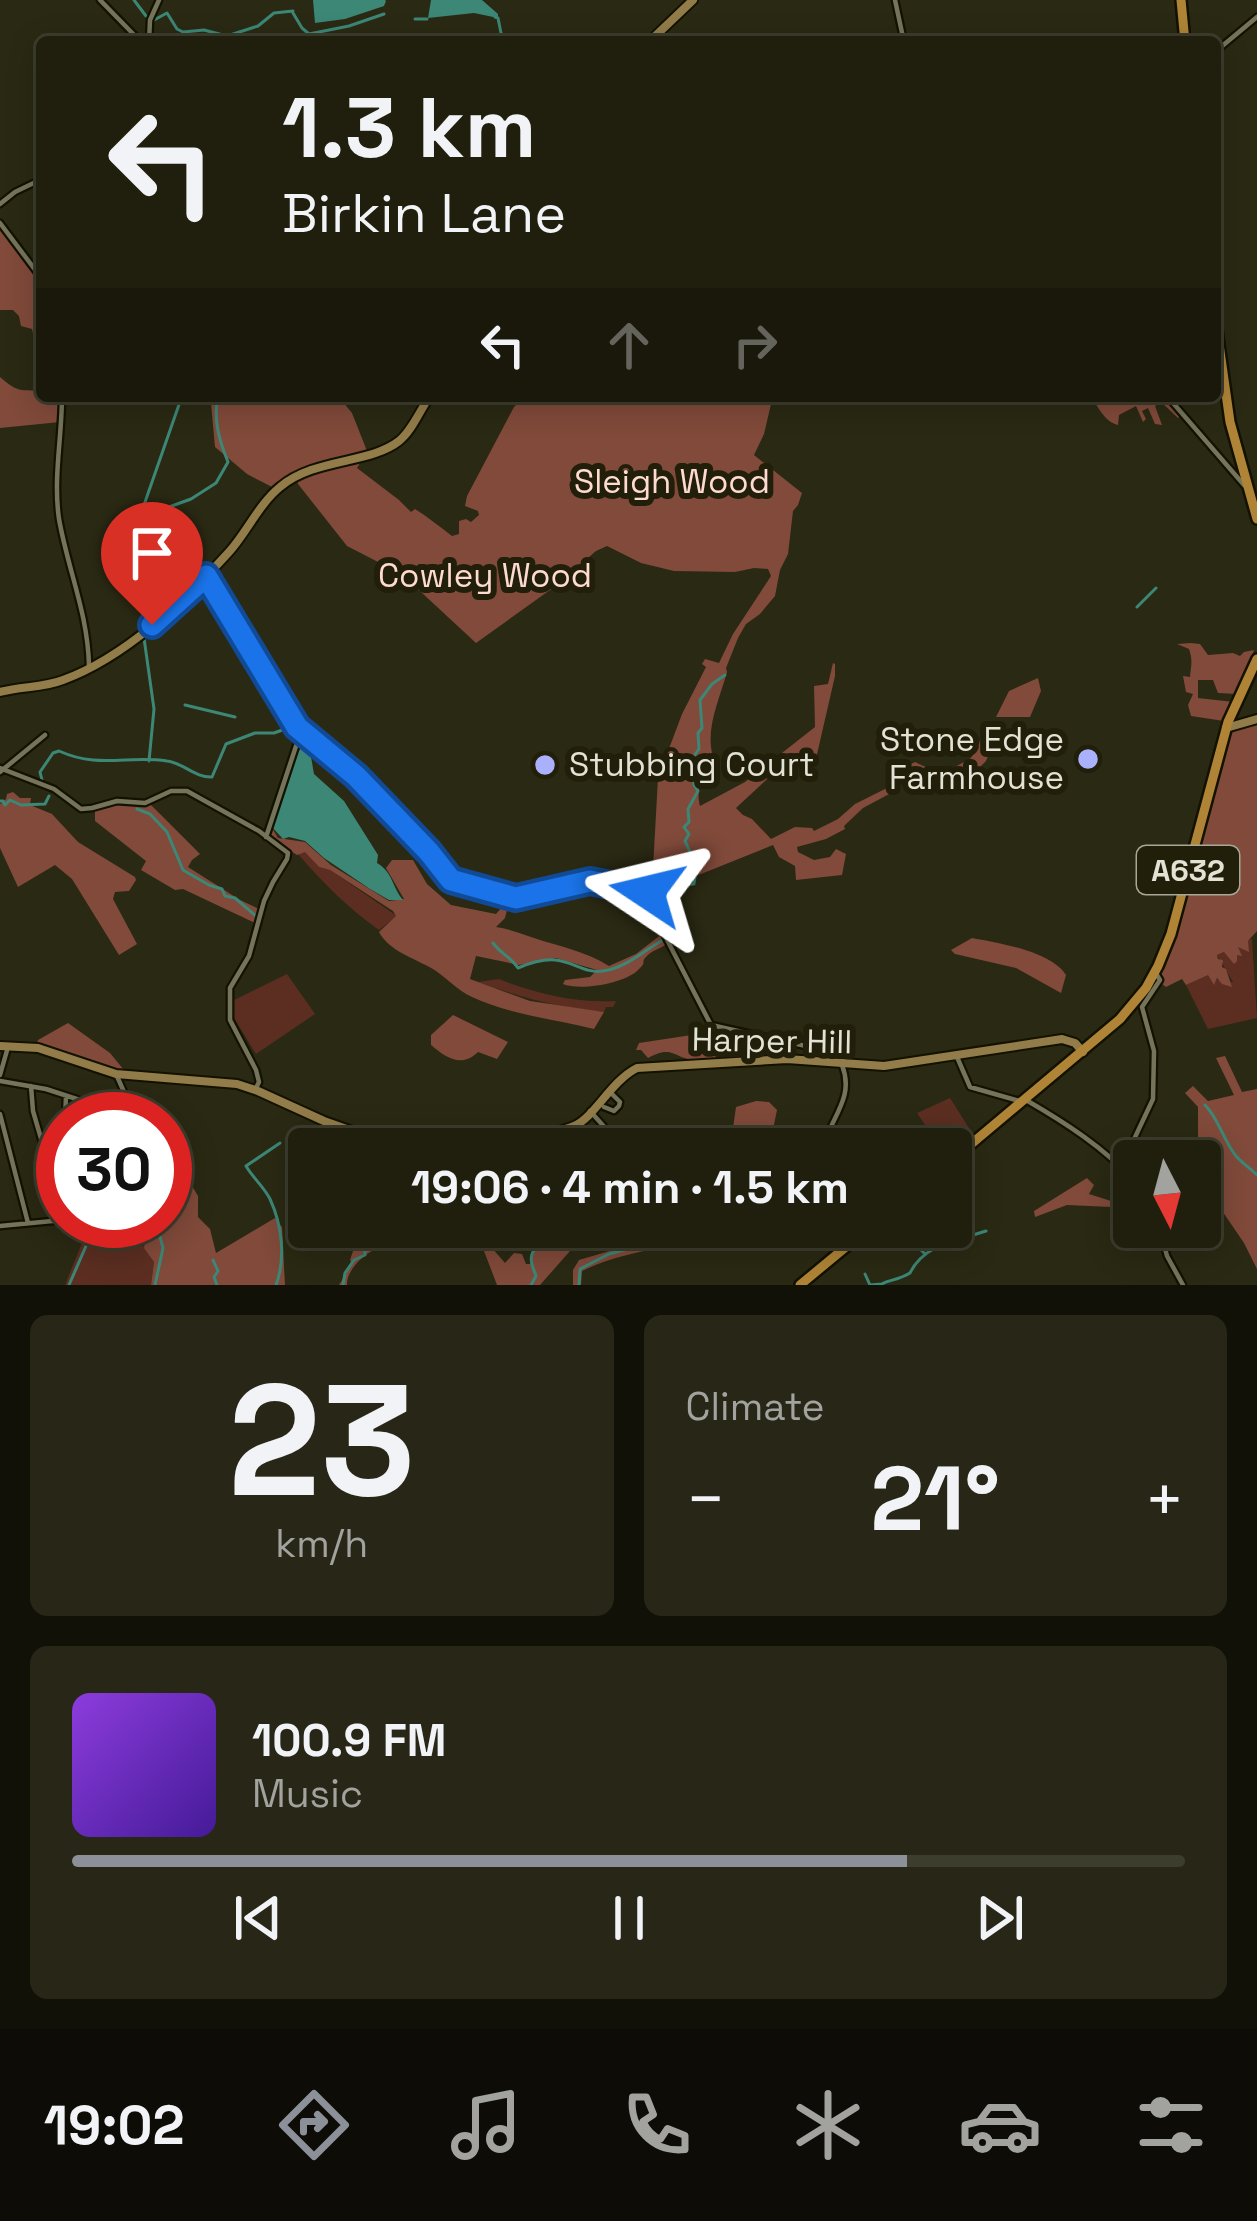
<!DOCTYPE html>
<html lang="en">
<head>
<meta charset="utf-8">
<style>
	:root { --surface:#201f0e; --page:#282717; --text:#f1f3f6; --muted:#a2a29e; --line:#3d3d2e; --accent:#8c9099 }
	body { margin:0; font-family:"Space Grotesk",sans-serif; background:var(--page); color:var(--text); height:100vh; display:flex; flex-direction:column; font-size:45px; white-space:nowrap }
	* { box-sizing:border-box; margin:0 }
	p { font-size:39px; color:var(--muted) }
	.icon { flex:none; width:66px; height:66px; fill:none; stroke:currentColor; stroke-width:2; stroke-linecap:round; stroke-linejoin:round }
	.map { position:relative; height:1285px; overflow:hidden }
	.drawer { display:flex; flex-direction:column; gap:30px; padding:30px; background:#121108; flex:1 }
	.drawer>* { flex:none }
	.guide { position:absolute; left:36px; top:36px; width:1185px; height:366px; border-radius:12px; box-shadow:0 6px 30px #0003,0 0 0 3px var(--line); background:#201f0e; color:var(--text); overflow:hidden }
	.needle { width:78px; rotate:174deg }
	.buttons { position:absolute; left:1113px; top:1140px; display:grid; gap:24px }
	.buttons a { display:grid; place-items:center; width:108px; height:108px; border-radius:12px; background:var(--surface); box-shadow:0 6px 30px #0003,0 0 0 3px var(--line); font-size:60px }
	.speed { position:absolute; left:36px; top:1092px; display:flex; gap:24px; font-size:60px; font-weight:700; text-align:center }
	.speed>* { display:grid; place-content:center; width:156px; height:156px; border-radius:50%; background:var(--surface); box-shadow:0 6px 30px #0003,0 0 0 3px var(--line); line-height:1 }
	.speed .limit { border:18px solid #d22; background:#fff; color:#111 }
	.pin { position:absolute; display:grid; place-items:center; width:102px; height:102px; color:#fff; margin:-123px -51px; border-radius:50% 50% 50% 0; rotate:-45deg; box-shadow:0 0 12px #0007 }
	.pin .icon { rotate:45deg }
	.me { position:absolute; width:132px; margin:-66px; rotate:280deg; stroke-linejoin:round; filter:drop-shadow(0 0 9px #0008) }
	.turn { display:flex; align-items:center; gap:42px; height:252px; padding:0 48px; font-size:54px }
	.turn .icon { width:156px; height:156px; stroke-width:2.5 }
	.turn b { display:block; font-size:84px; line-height:102px }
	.lanes { display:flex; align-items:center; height:114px; padding:0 48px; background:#0003; justify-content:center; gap:60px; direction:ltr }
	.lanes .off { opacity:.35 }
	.big { font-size:90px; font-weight:800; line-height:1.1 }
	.drawer .card { flex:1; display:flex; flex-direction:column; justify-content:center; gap:18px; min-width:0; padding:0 42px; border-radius:18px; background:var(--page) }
	.drawer .dial { align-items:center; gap:0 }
	.dial b { font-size:156px; line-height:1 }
	.song { display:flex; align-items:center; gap:36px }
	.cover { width:144px; height:144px; border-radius:18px; background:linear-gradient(135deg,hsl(270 70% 55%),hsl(260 70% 35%)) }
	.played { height:12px; border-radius:6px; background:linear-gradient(90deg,var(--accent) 75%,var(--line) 75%) }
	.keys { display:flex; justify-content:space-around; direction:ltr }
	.heat { display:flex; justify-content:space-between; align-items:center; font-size:66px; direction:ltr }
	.drawer .tiles { flex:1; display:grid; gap:30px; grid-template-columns:1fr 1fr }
	.card:last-child { grid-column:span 2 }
	.trip { position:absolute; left:288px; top:1128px; width:684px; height:120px; border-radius:12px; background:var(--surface); box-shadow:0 6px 30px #0003,0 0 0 3px var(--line); font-weight:800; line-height:120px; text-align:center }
	.tab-bar { display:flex; height:192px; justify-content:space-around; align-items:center; background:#0d0c06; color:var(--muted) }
	.tab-bar .icon { width:84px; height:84px }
	.tab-bar .active { color:var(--accent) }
	.tab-bar b { font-size:54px; color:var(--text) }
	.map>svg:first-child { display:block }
	.green { fill:#5b2e21 }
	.forest { fill:#814a3a }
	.water { fill:#3c8776 }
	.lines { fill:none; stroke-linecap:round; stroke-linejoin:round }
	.stream { stroke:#3c8776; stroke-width:3 }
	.street-casing { stroke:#131200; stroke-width:9 }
	.secondary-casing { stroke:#131200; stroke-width:12 }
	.primary-casing { stroke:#131200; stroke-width:14 }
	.street { stroke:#75745b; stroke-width:4.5 }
	.secondary { stroke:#927c49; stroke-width:8 }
	.primary { stroke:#af8436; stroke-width:9 }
	.route-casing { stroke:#114b97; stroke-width:30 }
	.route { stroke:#1a73e8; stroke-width:21 }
	.poi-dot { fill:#aab0fb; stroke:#211f09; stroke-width:4.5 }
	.labels { text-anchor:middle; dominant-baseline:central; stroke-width:12; stroke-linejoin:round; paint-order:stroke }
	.shield { fill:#211f09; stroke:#a8a898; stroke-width:3 }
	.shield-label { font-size:30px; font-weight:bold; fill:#e2e2d5 }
	.park-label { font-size:33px; fill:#ffdacf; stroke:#211f09 }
	.poi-label { font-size:33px; fill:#e2e2d5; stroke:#211f09; text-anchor:end }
	.street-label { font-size:33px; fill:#e2e2d5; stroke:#211f09 }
</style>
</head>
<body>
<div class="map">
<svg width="1257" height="1285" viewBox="0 0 1257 1285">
	<rect width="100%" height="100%" fill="#2a2913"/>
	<path class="green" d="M305,851L319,867L330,870L397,916L379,930C349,909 322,882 298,854Z
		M1252,939L1257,1018L1208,1029L1186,985L1209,974L1214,979L1233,982L1217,955L1224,952L1235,957L1238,946L1248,951V940Z
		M287,974L315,1014L256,1054L234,1018V1000Z
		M499,979C537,994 575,1003 616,1001L613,1007H606L604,1012C556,1007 523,998 478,982Z
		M950,1098L974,1136L951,1155V1149H941L917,1113Z
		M84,1238L144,1246L154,1262L151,1285H65Z"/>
	<path class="forest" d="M0,227L26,258L42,282V355H38L32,329L21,326L19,316L13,310H0Z
		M0,377C20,394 19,389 42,391V396H60V422L0,428Z
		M214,396H338L352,413L367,451L317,463L274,488L247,474L215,447L211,403Z
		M525,396H752L771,404L764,434L754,455L802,493L798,505L793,511L788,554L780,570L775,596L760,614L746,624L738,638L726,668L727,672C719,701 705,729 713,757C704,773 695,788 700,806L745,782L815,727L814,686L828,684L833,663L835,664V676L815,763L810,764L794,754L736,808L743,815L752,819L771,839L795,827L812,828L814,831L838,819L855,804L887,788L893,773L915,762L934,771L946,772L971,758L982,737L994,741L986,761L977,770L932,778L915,770C904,774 896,781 893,792L863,808L844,826L845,829L826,839L797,847L798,852L814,860L830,857L836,849L846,854L842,875L796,880L795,866L779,857L773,845L701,874L652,886L658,778L682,714L706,667L702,664L705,659L719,663L733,634L771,576L768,569L754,568L735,572L674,571L641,563L607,546L596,551L557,585L476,643L421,592L380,563L347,546L298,484L297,480L311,472L363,458L357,468L399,500L411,512L415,509C428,517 440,527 452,536L459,534V521L466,519L471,522L479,515L478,511L465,506L467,496L514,407Z
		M1091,396H1141L1146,404L1150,399L1149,396H1164L1182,415L1178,418L1161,402L1155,406L1162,425L1155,424L1148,408L1142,411L1146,419L1143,422L1136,406L1119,415L1118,425C1105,422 1098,407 1091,396Z
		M1191,643L1200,644L1208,655L1233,653L1240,656L1244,652L1254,650L1237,694L1218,693L1213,680H1198V698L1234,702L1224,721L1191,716L1188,705L1193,694L1186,692L1183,676L1190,677C1191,665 1193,661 1189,649L1177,644Z
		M1038,678L1041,691L1030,717H996L1009,691Z
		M1257,724V931L1248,941L1249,952L1238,947L1242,956L1237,955V961L1234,964L1224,952L1217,955L1218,959L1223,960L1222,967L1226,969L1232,987L1222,984L1217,978L1214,985L1208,975L1186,985L1182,979L1166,987L1162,984L1161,972L1174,932L1227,737L1231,732Z
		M13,792L20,798H31L30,805L52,814L78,842L135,877L136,880L129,891L115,892L113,899L137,944L119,955L72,879L55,865L18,887L0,848V804L6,799L7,794Z
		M119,802L150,804L200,854L192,860L188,867L240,900L259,909L255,923L183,889L175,890L141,870L146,861L95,821V809Z
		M271,826L278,838L305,842L331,865L389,901L404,899L386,868L392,860H413L427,884L451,905L496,914L502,907L507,910L505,918L496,927C510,929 521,934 534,938C561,947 585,951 609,966L636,954L662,934L667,944C661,948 654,950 649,954C638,964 649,960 638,970C624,984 579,991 563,984L565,980L590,977L597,970L556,958L519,965L476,956L470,979L530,1001L604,1012L594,1029C554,1019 511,1015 472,997C457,990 447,978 433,969C414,958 389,951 379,932L396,916L393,911L330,870L319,867L305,852L297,855L275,841L268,832Z
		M972,938C998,943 1051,951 1066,975L1061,993L1016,968L955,954L951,950Z
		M453,1015L508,1042L497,1059L478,1052C462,1068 446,1058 431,1045V1035Z
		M68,1023L110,1053L124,1070L107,1069L37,1045L38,1040Z
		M709,1026L730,1045L737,1059C724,1060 709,1062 696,1060C673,1059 674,1044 648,1058L641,1050H636L639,1043L705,1033Z
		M1225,1056L1242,1092L1257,1089V1269L1244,1243L1214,1199L1203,1173L1198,1142V1107L1185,1093L1193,1086L1208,1101L1234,1095L1216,1058Z
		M756,1101L769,1102L777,1110L769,1149H723L733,1128L736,1107Z
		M185,1174L198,1196V1217L210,1229L216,1253L275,1218L282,1227L285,1285H151L154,1262L144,1248L147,1230L157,1221H165V1212L173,1203Z
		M1087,1178L1094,1185L1089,1194L1133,1208L1067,1205L1035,1217L1034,1211Z
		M356,1227H388L389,1231L396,1232L392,1240L383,1242L380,1248C366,1251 346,1270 347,1285H339L352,1264L350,1260L358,1236Z
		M535,1227H561L570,1251L540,1285H497L484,1251L492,1248L505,1263L514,1253L522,1254L526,1264H530Z
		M687,1227H718C675,1250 626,1249 582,1271L581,1285H573V1270L579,1260L630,1245L684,1238L691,1235Z"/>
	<path class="water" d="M313,0H385L386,1L384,6L345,19L315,23Z
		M431,0H482L498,14V18L474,13L428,18Z
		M304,746L310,751L314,774L344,801L378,855L377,863C393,872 392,887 403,900H389L370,889L324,858L305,841L289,837L283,839L271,826L299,750Z"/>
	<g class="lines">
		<path class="stream" d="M134,0L146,16L154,20L167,13L177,29L183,32L204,30L227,36L258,26L274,13L293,11
			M293,13L302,28L309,34L349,26L384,14
			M495,17L498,18L501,33L500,42
			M415,19H427
			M144,527L155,526L169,507L191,499L216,483L228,462C219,440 213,419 218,396
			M1137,607L1156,588
			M146,628L143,626L149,621L141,598L133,594L130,587V556L143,527L144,505L182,396
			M144,638L154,709L149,761
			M244,645L288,717
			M251,646L275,685
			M283,700L289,708
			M185,705L235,717
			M42,780L40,772L53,753L59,751C99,769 127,755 167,761C184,763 195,778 212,777L226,744L255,733H274L285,729L296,736L298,734
			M0,801H3L5,805L10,800L21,805L45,804L49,796
			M137,809L150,814L167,832L183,870L209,885L222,889L225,896L235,898L256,916
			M493,943C501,954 511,957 518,968C530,963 542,959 555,960C572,961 586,974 603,971C626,968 643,951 663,940L672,904L668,901L682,885L694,884C697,871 691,852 685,841L689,834L684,827L689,822L688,809L698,791L694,785V775L687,766L699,749L698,733L702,728L700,700L712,684L725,675
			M1205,1105C1219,1119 1223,1140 1236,1156C1243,1164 1249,1167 1257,1175
			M898,1227L925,1254
			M367,1250L392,1238
			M213,1260L218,1271L214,1277L217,1285
			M865,1274L870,1285L882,1284
			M882,1284C888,1280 899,1280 910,1273C924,1244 956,1241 986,1231
			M69,1285L86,1246
			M155,1285L163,1248L159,1233L177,1212V1192
			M276,1285C286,1258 282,1225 270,1199C264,1187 253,1178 246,1166L280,1143
			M343,1285L345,1273L354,1260L365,1255L363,1227
			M531,1285L536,1276C533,1267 527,1257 536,1248L537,1227
			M579,1285L580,1269L609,1254L647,1244L682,1238L719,1227"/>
		<g class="street-casing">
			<path id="street" d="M100,0L141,42
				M895,0L904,42
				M149,42L150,20L159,0
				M1215,52L1257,17
				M0,204L15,192L42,179
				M0,223L42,279
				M62,396C62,437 53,478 59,519C68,570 88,614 89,666
				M1167,396L1244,485
				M206,576L297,727L356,776L429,852L451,880L516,898L590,881L647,892L663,932L711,1025L806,1046L812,1061
				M0,768L54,789L81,809L92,808L117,801L145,803L171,791H187L259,831L288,853L287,859L273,882L264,901L249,956L230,988V1020L256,1070L259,1082L256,1088
				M0,772L45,735
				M266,837L300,734
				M957,1057L970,1087L1023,1102
				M116,1074L136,1119
				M0,1075L8,1047
				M0,1081L46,1089L98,1106L130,1105
				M31,1086L33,1111L63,1214
				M1026,1100C1064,1122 1105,1148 1134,1181
				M98,1106L103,1119
				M604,1107L614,1111L619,1106L620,1102L609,1091
				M590,1111L617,1141L609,1149
				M0,1114L28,1223
				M65,1119L66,1096
				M822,1149C831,1117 855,1098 842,1065
				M1121,1167L1153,1099L1154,1051L1142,1007L1160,980L1155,972
				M0,1226L63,1220
				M834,1227L847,1246
				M1159,1227L1167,1256L1183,1285"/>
		</g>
		<g class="secondary-casing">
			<path id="secondary" d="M649,42L693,0
				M0,692C21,686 43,688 63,680C124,658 186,600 229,552C247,532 259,504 280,487C314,458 370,464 399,441C412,431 420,410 430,396
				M1226,728L1257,719
				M0,1046L38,1048L116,1074L237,1084L258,1091L324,1121L358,1133L379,1149
				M481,1149C510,1134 544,1139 574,1126C594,1118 611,1081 637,1068L787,1059L884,1066L1062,1039L1075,1043L1083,1052"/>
		</g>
		<g class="primary-casing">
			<path id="primary" d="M1181,0L1185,42
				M1215,316L1230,422L1257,519
				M951,1161L1120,1019L1146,988L1158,966L1171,934L1228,722L1257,659
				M800,1285L870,1227"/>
		</g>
		<use href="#street" class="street"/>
		<use href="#secondary" class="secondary"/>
		<use href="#primary" class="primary"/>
	</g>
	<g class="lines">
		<g class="route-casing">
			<path id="route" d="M152,625L206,576L297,727L356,776L429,852L451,880L516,898L590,881L647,892"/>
		</g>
		<use href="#route" class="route"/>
	</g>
	<g class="poi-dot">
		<circle cx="1088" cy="759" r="12"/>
		<circle cx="545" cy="765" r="12"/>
	</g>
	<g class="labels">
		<rect class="shield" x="1137" y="846" width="102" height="48" rx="9"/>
		<g class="shield-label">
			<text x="1188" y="870">A632</text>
		</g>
		<g class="park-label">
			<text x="672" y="482">Sleigh Wood</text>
			<text x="485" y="576">Cowley Wood</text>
		</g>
		<g class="poi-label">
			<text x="1064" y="740">Stone Edge<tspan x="1064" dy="38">Farmhouse</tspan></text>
			<text x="569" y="765" text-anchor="start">Stubbing Court</text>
		</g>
		<g class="street-label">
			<text transform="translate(772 1041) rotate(1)">Harper Hill</text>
		</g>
	</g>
</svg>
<div class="buttons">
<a><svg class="needle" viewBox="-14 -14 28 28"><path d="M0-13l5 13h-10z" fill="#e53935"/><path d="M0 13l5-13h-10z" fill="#a2a29e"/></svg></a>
</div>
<div class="speed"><div class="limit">30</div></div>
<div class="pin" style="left:152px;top:625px;background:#d93025"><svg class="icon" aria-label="arrive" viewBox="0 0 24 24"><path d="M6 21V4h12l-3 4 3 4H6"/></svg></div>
<svg class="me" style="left:647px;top:892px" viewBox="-20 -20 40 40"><path d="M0-17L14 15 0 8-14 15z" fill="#1a73e8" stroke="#fff" stroke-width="4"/></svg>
<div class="trip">19:06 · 4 min · 1.5 km</div>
<div class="guide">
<div class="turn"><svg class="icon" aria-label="left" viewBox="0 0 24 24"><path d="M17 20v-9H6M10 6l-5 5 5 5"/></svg><div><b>1.3 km</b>Birkin Lane</div></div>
<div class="lanes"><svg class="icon" aria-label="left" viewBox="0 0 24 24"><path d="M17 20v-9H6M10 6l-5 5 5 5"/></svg><svg class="icon off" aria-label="ahead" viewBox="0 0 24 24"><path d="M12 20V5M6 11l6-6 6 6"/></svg><svg class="icon off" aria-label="right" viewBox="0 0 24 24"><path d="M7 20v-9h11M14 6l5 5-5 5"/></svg></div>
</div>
</div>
<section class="drawer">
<div class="tiles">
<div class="card dial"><b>23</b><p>km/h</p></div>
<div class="card"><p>Climate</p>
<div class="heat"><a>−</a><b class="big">21°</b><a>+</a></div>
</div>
<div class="card">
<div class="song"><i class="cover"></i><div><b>100.9 FM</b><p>Music</p></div></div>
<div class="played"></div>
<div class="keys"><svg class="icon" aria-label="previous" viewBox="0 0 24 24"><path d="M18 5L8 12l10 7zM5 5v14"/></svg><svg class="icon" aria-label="pause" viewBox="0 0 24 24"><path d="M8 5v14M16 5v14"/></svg><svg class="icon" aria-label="next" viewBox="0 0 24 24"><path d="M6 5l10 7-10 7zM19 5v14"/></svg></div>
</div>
</div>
</section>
<nav class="tab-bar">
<b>19:02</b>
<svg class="icon active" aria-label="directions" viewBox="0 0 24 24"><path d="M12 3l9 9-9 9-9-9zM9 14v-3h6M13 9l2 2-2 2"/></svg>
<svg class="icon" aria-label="music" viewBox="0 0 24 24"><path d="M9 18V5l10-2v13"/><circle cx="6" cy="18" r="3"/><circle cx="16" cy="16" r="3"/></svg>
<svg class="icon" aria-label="phone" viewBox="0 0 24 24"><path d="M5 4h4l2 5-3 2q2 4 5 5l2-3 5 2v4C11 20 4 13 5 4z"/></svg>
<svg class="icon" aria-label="climate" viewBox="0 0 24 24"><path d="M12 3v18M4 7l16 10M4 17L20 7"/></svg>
<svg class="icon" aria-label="car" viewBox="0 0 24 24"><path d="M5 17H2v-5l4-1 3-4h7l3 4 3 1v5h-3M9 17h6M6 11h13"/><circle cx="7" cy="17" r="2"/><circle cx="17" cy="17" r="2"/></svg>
<svg class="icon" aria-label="filters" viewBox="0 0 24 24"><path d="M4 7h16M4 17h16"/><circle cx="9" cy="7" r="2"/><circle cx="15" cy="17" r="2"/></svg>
</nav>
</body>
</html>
